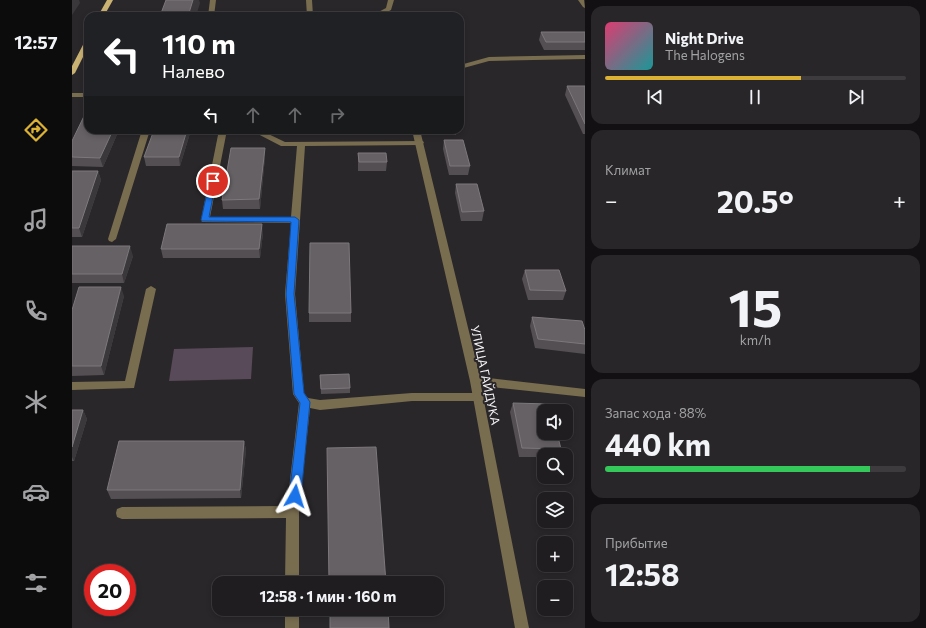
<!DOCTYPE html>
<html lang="ru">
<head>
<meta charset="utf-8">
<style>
	:root { --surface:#201d20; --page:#282629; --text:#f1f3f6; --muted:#a2a2a5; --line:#3d3b3e; --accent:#dbb233 }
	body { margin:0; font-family:Commissioner,sans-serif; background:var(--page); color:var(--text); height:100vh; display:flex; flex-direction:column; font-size:15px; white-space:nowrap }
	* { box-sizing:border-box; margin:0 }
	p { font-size:13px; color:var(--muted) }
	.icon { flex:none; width:22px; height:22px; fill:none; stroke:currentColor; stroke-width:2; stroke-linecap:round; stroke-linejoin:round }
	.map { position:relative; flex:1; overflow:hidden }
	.panel { display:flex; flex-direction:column; gap:6px; padding:6px; background:#121012; width:341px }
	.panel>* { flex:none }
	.guide { position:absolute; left:12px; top:12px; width:380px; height:122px; border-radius:12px; box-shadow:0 2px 6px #0003,0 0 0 1px var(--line); background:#202124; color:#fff; overflow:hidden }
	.controls { position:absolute; left:465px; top:404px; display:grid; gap:8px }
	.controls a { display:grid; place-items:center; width:36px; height:36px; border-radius:8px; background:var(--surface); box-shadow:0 2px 6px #0003,0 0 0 1px var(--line); font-size:20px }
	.speed { position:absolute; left:12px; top:564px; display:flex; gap:8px; font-size:20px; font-weight:700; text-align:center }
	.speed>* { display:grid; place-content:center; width:52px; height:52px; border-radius:50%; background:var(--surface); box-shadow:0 2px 6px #0003,0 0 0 1px var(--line); line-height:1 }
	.speed .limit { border:6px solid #d22; background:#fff; color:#111 }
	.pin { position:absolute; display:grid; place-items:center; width:34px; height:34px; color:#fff; margin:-17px; border:2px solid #fff; border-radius:50%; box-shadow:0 1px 4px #0007 }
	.me { position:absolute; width:44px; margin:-22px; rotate:6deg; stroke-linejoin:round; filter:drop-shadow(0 0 3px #0008) }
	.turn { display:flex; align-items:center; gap:14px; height:84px; padding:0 12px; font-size:18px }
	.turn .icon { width:52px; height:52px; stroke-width:2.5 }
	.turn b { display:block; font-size:28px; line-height:34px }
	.lanes { display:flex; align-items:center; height:38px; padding:0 12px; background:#0003; justify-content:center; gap:20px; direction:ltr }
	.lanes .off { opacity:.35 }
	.big { font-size:30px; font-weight:700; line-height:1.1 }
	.panel .tile { flex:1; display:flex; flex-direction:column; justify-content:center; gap:6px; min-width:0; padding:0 14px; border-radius:12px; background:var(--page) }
	.panel .dial { align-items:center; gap:0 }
	.dial b { font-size:52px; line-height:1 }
	.song { display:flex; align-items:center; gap:12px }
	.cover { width:48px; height:48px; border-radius:6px; background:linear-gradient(135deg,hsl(340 70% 55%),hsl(180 70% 35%)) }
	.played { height:4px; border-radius:2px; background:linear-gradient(90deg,var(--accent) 65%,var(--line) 65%) }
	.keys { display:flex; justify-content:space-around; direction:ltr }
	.heat { display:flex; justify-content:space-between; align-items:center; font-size:22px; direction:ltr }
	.charge { height:6px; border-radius:3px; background:linear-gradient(90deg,#34c759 88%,var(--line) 0) }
	.trip { position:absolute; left:140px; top:576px; width:232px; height:40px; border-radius:12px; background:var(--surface); box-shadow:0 2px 6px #0003,0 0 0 1px var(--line); font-weight:700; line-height:40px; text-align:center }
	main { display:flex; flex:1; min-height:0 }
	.menu { display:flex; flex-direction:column; width:72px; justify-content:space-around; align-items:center; background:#0d0c0d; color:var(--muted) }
	.menu .icon { width:28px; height:28px }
	.menu .active { color:var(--accent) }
	.menu b { font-size:18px; color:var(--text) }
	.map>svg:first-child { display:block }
	.green { fill:#584a59 }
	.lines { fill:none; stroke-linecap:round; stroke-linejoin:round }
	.service { fill:#796d4f; fill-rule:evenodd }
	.minor { fill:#796d4f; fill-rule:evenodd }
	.primary { fill:#cab272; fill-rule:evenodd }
	.wall { fill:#534f53 }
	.shaded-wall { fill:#3b383b }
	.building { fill:#656165; stroke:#7c787c }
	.route { fill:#1a73e8; stroke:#114b97 }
	.labels { text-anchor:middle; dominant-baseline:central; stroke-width:4; stroke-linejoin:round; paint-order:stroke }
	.street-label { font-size:12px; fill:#f6f4f6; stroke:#2a272a }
</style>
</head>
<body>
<main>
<nav class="menu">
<b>12:57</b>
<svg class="icon active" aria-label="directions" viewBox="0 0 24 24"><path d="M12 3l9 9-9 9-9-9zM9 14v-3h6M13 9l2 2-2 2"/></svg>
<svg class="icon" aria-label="music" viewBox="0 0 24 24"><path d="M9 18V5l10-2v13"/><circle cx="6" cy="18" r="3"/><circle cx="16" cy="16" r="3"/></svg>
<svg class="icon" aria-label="phone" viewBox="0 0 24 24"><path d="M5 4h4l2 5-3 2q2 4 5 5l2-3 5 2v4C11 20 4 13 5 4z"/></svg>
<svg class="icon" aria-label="climate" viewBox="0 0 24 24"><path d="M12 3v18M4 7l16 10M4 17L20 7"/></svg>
<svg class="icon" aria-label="car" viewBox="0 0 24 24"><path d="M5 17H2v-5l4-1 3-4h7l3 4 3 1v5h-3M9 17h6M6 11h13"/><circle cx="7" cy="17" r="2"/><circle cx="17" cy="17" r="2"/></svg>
<svg class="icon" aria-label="filters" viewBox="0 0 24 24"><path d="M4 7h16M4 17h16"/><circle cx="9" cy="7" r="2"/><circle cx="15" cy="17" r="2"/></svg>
</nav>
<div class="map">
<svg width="513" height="628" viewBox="0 0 513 628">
	<rect width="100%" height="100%" fill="#2a272a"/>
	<path class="green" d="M181,347L179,379L97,381L102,349Z"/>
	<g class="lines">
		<path class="service" d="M138,0H144L142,16H136Z
			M234,0H240L241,16H235Z
			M316,0H322L319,10L307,16H299L314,8Z
			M70,130H78L44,239L40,242L37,241L36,239Z
			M147,130H155L138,217H219L225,146H209L178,130H188L213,142L351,141L352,143L348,145L233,146L223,294L232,393L236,398L248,400L340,393H406L410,394L412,397L410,400L406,401H340L248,410L238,408L227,512V583H213L214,518L50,519L45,517L44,513L45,509L50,507L215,506L227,403L221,394L213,294L219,223L130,222L129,220Z
			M79,286L84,289L62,388L0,390V382L53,381L74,289Z
			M213,609H227V628H213Z"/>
		<path class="minor" d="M506,0H512L513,8L511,7Z
			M513,55V59L417,61L388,69V65L417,57Z
			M0,93H16V97H0Z
			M340,130H348L408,377L513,389V397L409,386L457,628H443L398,381Z"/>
		<path class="primary" d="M35,0H41L32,16H26Z
			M16,39V47L3,73L0,75V66L13,41Z"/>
	</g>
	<path class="wall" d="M469,32H513V50H472L467,40Z
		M495,86H513V134H511L493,95Z
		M47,130L31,167L0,166V141Z
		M119,130L108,166H74L72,157Z
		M206,130H286V132H207Z
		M365,130H385L384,135H366Z
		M372,140L398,166L396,175H377L371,149Z
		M286,153L315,162L314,171H286Z
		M193,157L188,209H151L150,200Z
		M0,171H26L29,180L10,237H0Z
		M384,184L412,211L410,221H389L383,193Z
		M191,233L188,258H91L89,249Z
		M0,246L61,256L52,283H0Z
		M453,270L494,291L491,300H456L450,279Z
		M52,296L32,375L0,376V310Z
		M237,313H279V322H237Z
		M460,317L513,330V354L463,348L458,326Z
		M248,375L278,388V393L249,394Z
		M441,403L489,449L487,455H472V457H447L438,412Z
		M0,410H11L15,419L2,461H0Z
		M172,441L174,450L169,498L39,499L35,490Z"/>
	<path class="shaded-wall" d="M0,0H7L8,3L0,15Z
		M121,0H127L128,3L124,16H116Z
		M41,130H47L31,167L28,158Z
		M115,130H119L108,166L107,157Z
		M193,148V157L188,209L187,199Z
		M26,171L29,180L10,237L7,228Z
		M190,224L191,233L188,258L187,249Z
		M58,246L61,256L52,283L50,274Z
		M49,287L52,296L32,375L29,366Z
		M11,410L15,419L2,461L0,457V447Z
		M172,441L174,450L169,498L168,490Z"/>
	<path class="building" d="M94,0H121L116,16H88Z
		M469,32H513V42H474Z
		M495,86H513V124Z
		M14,112H16V130H41L28,158L0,157V141Z
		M82,130H115L107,157H72Z
		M372,140H391L398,166H378Z
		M159,148H193L187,199L150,200Z
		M286,153H314L315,162H287Z
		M0,171H26L7,228H0Z
		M384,184H405L412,211L390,212Z
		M95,224H190L187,249H89Z
		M238,243H277L279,313H237Z
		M0,246H58L50,274H0Z
		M453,270H487L494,291L458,290Z
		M7,287H49L29,366H0V310Z
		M460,317L510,321L513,330V344L466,339Z
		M277,374L278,388L249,389L248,375Z
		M441,403L477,404L479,411H472V433H485L489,449L450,448Z
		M0,410H11L0,447Z
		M47,441H172L168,490H35Z
		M304,447L314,583H257L255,448Z
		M258,609H316L317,628H258Z"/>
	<path class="route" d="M138,179H143L144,181L137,217H223L227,220L222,294L232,393L238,402L229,496L227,500L223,501L219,500L217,496L228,403L222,394L214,294L219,222L130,221L129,220Z"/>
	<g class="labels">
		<g class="street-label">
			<text transform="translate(414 375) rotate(78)">УЛИЦА ГАЙДУКА</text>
		</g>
	</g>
</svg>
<div class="controls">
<a><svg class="icon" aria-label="sound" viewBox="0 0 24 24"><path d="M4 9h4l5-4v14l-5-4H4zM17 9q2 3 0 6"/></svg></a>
<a><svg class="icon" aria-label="search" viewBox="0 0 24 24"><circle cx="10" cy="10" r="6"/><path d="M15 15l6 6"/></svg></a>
<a><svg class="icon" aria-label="layers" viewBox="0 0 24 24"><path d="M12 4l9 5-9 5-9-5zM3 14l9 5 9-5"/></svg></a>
<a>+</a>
<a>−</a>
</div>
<div class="speed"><div class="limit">20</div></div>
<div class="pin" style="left:141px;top:181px;background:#d93025"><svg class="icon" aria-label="arrive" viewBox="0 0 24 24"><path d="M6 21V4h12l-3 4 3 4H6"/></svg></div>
<svg class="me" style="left:223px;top:496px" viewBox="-20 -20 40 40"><path d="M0-17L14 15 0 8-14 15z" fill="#1a73e8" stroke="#fff" stroke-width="4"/></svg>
<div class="trip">12:58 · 1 мин · 160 m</div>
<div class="guide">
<div class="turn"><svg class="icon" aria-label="left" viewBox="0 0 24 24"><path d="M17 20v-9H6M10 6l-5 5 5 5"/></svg><div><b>110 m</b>Налево</div></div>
<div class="lanes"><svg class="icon" aria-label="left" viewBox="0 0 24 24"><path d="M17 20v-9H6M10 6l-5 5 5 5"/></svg><svg class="icon off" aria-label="ahead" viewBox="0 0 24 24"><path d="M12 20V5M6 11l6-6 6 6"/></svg><svg class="icon off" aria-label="ahead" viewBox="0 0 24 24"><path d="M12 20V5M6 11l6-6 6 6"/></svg><svg class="icon off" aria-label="right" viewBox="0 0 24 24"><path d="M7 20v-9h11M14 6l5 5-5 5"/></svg></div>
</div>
</div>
<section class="panel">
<div class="tile">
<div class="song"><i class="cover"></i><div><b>Night Drive</b><p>The Halogens</p></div></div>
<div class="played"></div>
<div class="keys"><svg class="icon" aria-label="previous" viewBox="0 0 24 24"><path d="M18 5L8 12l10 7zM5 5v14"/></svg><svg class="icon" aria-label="pause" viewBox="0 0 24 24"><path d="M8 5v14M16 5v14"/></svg><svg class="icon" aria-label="next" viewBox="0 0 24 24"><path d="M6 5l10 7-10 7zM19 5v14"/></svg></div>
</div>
<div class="tile"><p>Климат</p>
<div class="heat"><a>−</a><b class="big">20.5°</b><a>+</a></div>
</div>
<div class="tile dial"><b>15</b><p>km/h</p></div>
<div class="tile"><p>Запас хода · 88%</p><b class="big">440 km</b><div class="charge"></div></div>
<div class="tile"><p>Прибытие</p><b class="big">12:58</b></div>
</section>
</main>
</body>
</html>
